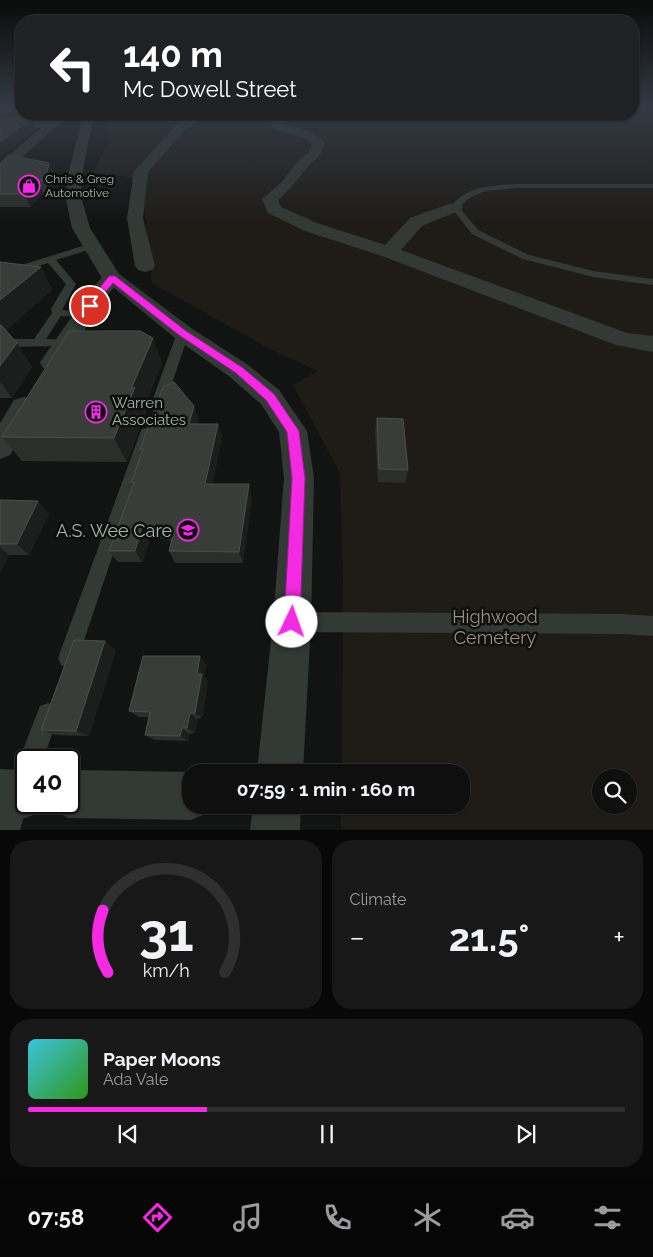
<!DOCTYPE html>
<html lang="en">
<head>
<meta charset="utf-8">
<style>
	:root { --surface:#0e0f0e; --page:#171817; --text:#f1f3f6; --muted:#9b9c9e; --line:#2e2f2e; --accent:#f42ae2 }
	body { margin:0; font-family:Raleway,sans-serif; background:var(--page); color:var(--text); height:100vh; display:flex; flex-direction:column; font-size:19px; white-space:nowrap }
	* { box-sizing:border-box; margin:0 }
	p { font-size:16px; color:var(--muted) }
	.icon { flex:none; width:28px; height:28px; fill:none; stroke:currentColor; stroke-width:2; stroke-linecap:round; stroke-linejoin:round }
	.map { position:relative; height:830px; overflow:hidden }
	.sheet { display:flex; flex-direction:column; gap:10px; padding:10px; background:#080808; flex:1 }
	.sheet>* { flex:none }
	.top-card { position:absolute; left:15px; top:15px; width:624px; height:105px; border-radius:20px; box-shadow:0 1px 4px #0004,0 0 0 1px var(--line); background:#202124; color:#fff; overflow:hidden }
	.controls { position:absolute; left:592px; top:769px; display:grid; gap:10px }
	.controls a { display:grid; place-items:center; width:45px; height:45px; border-radius:50%; background:var(--surface); box-shadow:0 1px 4px #0004,0 0 0 1px var(--line); font-size:25px }
	.speed { position:absolute; left:15px; top:749px; display:flex; gap:10px; font-size:25px; font-weight:700; text-align:center }
	.speed>* { display:grid; place-content:center; width:65px; height:65px; border-radius:50%; background:var(--surface); box-shadow:0 1px 4px #0004,0 0 0 1px var(--line); line-height:1 }
	.speed .limit { border:2px solid #111; border-radius:8px; background:#fff; color:#111 }
	.pin { position:absolute; display:grid; place-items:center; width:42px; height:42px; color:#fff; margin:-21px; border:2px solid #fff; border-radius:50%; box-shadow:0 1px 5px #0007 }
	.me { position:absolute; width:55px; margin:-28px; rotate:3deg; stroke-linejoin:round; filter:drop-shadow(0 0 4px #0008) }
	.turn { display:flex; align-items:center; gap:18px; height:105px; padding:0 25px; font-size:22px }
	.turn .icon { width:65px; height:65px; stroke-width:2.5 }
	.turn b { display:block; font-size:35px; line-height:42px }
	.big { font-size:38px; font-weight:700; line-height:1.1 }
	.sheet .widget { flex:1; display:flex; flex-direction:column; justify-content:center; gap:8px; min-width:0; padding:0 18px; border-radius:20px; background:var(--page) }
	.sheet .dial { align-items:center; gap:0 }
	.dial svg { height:130px; overflow:visible; fill:none; stroke:var(--line); stroke-width:7; stroke-linecap:round; text-anchor:middle }
	.dial text { fill:var(--text); stroke:none }
	.song { display:flex; align-items:center; gap:15px }
	.cover { width:60px; height:60px; border-radius:8px; background:linear-gradient(135deg,hsl(190 70% 55%),hsl(110 70% 35%)) }
	.played { height:5px; border-radius:2px; background:linear-gradient(90deg,var(--accent) 30%,var(--line) 30%) }
	.keys { display:flex; justify-content:space-around; direction:ltr }
	.heat { display:flex; justify-content:space-between; align-items:center; font-size:28px; direction:ltr }
	.sheet .tiles { flex:1; display:grid; gap:10px; grid-template-columns:1fr 1fr }
	.widget:last-child { grid-column:span 2 }
	.trip { position:absolute; left:182px; top:764px; width:288px; height:50px; border-radius:20px; background:var(--surface); box-shadow:0 1px 4px #0004,0 0 0 1px var(--line); font-weight:700; line-height:50px; text-align:center }
	.tabs { display:flex; height:80px; justify-content:space-around; align-items:center; background:#060606; color:var(--muted) }
	.tabs .icon { width:35px; height:35px }
	.tabs .current { color:var(--accent) }
	.tabs b { font-size:22px; color:var(--text) }
	.map>svg:first-child { display:block }
	.green { fill:#1f1c18; fill-rule:evenodd }
	.lines { fill:none; stroke-linecap:round; stroke-linejoin:round }
	.service { fill:#333935; fill-rule:evenodd }
	.minor { fill:#333935; fill-rule:evenodd }
	.tertiary { fill:#333935; fill-rule:evenodd }
	.wall { fill:#2b2f2c }
	.shaded-wall { fill:#1c1e1d }
	.building { fill:#383d39; stroke:#49504a }
	.route { fill:#f42ae2; stroke:#9f1b93 }
	.labels { text-anchor:middle; dominant-baseline:central; stroke-width:5; stroke-linejoin:round; paint-order:stroke }
	.far-poi-label { font-size:12px; fill:#a4b5a6; stroke:#0d0f0e; text-anchor:start }
	.poi-label { font-size:15px; fill:#a4b5a6; stroke:#0d0f0e; text-anchor:start }
	.near-poi-label { font-size:18px; fill:#a4b5a6; stroke:#0d0f0e; text-anchor:end }
	.near-park-label { font-size:18px; fill:#a08d7a; stroke:#0d0f0e }
</style>
</head>
<body>
<div class="map">
<svg width="653" height="830" viewBox="0 0 653 830">
	<rect width="100%" height="100%" fill="#121413"/>
	<path class="green" d="M633,106H653V829H341V805H461V772H342L343,578L340,473L293,385L318,371L270,349L152,283L141,179L94,173L109,140L104,114H632ZM601,778H629V805H601Z"/>
	<g class="lines">
		<path class="service" d="M517,184H653V188H517L486,191L471,197L459,207L478,230L529,255L593,271L653,279V285L593,277L523,259L472,234L451,207C466,185 493,186 517,184Z
			M92,243L97,246L95,248L56,260L76,284L62,310L84,311L90,314L84,317L61,316L46,339L68,340L70,343L68,346L0,347V339H34L52,313L51,309L66,284L48,263L15,273L10,270L12,268Z
			M183,329L189,333L165,404L163,407H153L151,404L177,333Z
			M147,428L152,429L154,433L78,658L75,665L68,668L61,665L58,658L140,433L142,429Z
			M292,612L622,614L653,616V636L622,634L292,632L285,629L282,622L285,615Z
			M48,703L56,706L59,714L43,760H26V802H28L20,830H0V814L18,766L21,764L19,760L40,706Z"/>
		<path class="minor" d="M192,114H205L186,129L148,172L143,218L155,266L152,270L145,272L138,270L135,266L127,218L134,171L178,123Z
			M269,114H279L282,124L312,132L325,142C320,160 315,158 305,170C296,181 289,191 278,200L281,207L317,223L385,245L410,218L449,204H461L463,207L461,210L422,226L401,250L627,333L653,336V352L616,345L382,256L305,231L268,213L262,199L282,182L296,163L309,152L312,143L304,138L273,129Z
			M0,119L53,120L59,124L53,128L0,127Z
			M112,272L119,274L122,278L104,299L61,368L52,370L43,368L40,362L89,292L105,274Z
			M24,397L34,400L38,407L10,455L0,459V423L14,400Z
			M0,769L26,770V802H46L43,811L26,818L0,817Z
			M69,770L191,772V805H211L208,813L191,820L69,818L52,811L49,802H69Z"/>
		<path class="tertiary" d="M58,114H70L5,173L0,174V163Z
			M83,114H94L81,179L82,200L90,228L119,274L191,328L248,365L279,390L307,431L314,478L311,622L303,772H257L273,622L284,478L279,432L261,404L230,377L175,338L102,278L72,228L66,200L67,179Z
			M253,805H301L300,830H250Z"/>
	</g>
	<path class="wall" d="M0,106H21V114H57L50,118H0Z
		M0,163H49L54,174L50,193H43L30,207H0Z
		M0,262L41,267L52,290L6,330L32,367L12,398H0Z
		M162,363L144,407L146,411L127,462L22,461L2,437Z
		M377,418L408,470L405,483L378,482L375,431Z
		M199,419L197,424H218L222,437L212,484L252,497L243,563H175L169,551L171,541L151,536L142,562H118L109,551L133,486L131,483L142,452L140,449Z
		M0,500L38,501L49,514L29,555H9L0,572Z
		M116,650L89,736L55,735L41,730Z
		M206,664L204,676L208,681L202,718L197,719L195,733L189,734L188,741L155,740L145,735L149,717H139L129,711Z"/>
	<path class="shaded-wall" d="M49,114H57L50,118Z
		M32,119L37,130L0,156V142Z
		M49,163L54,174L50,193L45,181Z
		M37,181L43,193L30,207L24,194Z
		M41,267L52,290L4,332L0,339V300Z
		M153,338L162,363L144,407L146,411L127,462L114,438L131,389Z
		M17,343L32,367L12,398L0,382V366Z
		M194,406L199,419L194,437L189,424Z
		M218,424L222,437L210,497L205,484Z
		M249,484L252,497L243,563L239,552Z
		M38,501L49,514L29,555L17,544Z
		M143,524L151,536L142,562L135,551Z
		M0,547L9,555L0,572Z
		M105,641L116,650L89,736L76,731Z
		M200,656L206,664L204,676L208,681L202,718L195,713L197,674Z
		M190,713L197,719L195,733L187,728Z
		M182,728L189,734L188,741L180,736Z"/>
	<path class="building" d="M0,106H21V108H0Z
		M0,119H32L0,142Z
		M9,155L49,163L45,181H37L24,194H0V163Z
		M0,262L41,267L0,300Z
		M0,325H1L17,343L0,366Z
		M69,331H140L153,338L131,389L135,387L114,438L2,437Z
		M174,382L194,406L189,424H218L205,484H249L239,552L169,551L174,532L143,524L135,551H109L134,483H131L143,449H140L163,387Z
		M377,418L403,419L408,470L379,469Z
		M0,500L38,501L17,544H0Z
		M74,640L105,641L76,731L41,730Z
		M143,656H200L197,674H202L195,713H190L187,728H182L180,736L145,735L150,712L129,711Z"/>
	<linearGradient id="sky" x2="0" y2="1"><stop stop-color="#0a0b0a"/><stop offset="0.48" stop-color="#333a44"/><stop offset="1" stop-color="#333a44" stop-opacity="0"/></linearGradient>
	<rect width="653" height="222" fill="url(#sky)"/>
	<path class="route" d="M109,276H115L186,331L243,368L274,394L299,431L305,478L300,622L297,628L292,630L286,628L284,622L292,478L287,432L266,400L236,373L179,335L113,283L93,307H87V304Z"/>
	<defs>
		<g id="shop-ring" transform="scale(1.125)"><circle r="9.5" fill="#0d0f0e" stroke="#f42ae2" stroke-width="1.5"/><path d="M-5-2.5h2.3a2.7 3.5 0 0 1 5.4 0H5L5.5 6h-11ZM-1.5-2.5h3a1.5 2.3 0 0 0-3 0Z" fill="#f42ae2"/></g>
		<g id="building-ring" transform="scale(1.125)"><circle r="9.5" fill="#0d0f0e" stroke="#f42ae2" stroke-width="1.5"/><path d="M-4-6H4V6H1V3H-1V6H-4ZM-2.5-4.3h1.7v1.8h-1.7ZM.8-4.3h1.7v1.8H.8ZM-2.5-1h1.7V.8h-1.7ZM.8-1h1.7V.8H.8Z" fill="#f42ae2"/></g>
		<g id="school-ring" transform="scale(1.125)"><circle r="9.5" fill="#0d0f0e" stroke="#f42ae2" stroke-width="1.5"/><path d="M0-5L7-2L0 1L-7-2ZM-4 1L0 2.5L4 1V4Q0 6-4 4Z" fill="#f42ae2"/></g>
	</defs>
	<g fill-rule="evenodd">
		<use href="#shop-ring" x="29" y="186"/>
		<use href="#building-ring" x="96" y="412"/>
		<use href="#school-ring" x="188" y="530"/>
	</g>
	<g class="labels">
		<g class="far-poi-label">
			<text x="45" y="179">Chris &amp; Greg<tspan x="45" dy="14">Automotive</tspan></text>
		</g>
		<g class="poi-label">
			<text x="112" y="403">Warren<tspan x="112" dy="17">Associates</tspan></text>
		</g>
		<g class="near-poi-label">
			<text x="172" y="530">A.S. Wee Care</text>
		</g>
		<g class="near-park-label">
			<text x="495" y="616">Highwood<tspan x="495" dy="21">Cemetery</tspan></text>
		</g>
	</g>
</svg>
<div class="controls">
<a><svg class="icon" aria-label="search" viewBox="0 0 24 24"><circle cx="10" cy="10" r="6"/><path d="M15 15l6 6"/></svg></a>
</div>
<div class="speed"><div class="limit">40</div></div>
<div class="pin" style="left:90px;top:306px;background:#d93025"><svg class="icon" aria-label="arrive" viewBox="0 0 24 24"><path d="M6 21V4h12l-3 4 3 4H6"/></svg></div>
<svg class="me" style="left:292px;top:622px" viewBox="-20 -20 40 40"><circle r="19" fill="#fff"/><path d="M0-13L10 11 0 6-10 11z" fill="#f42ae2"/></svg>
<div class="trip">07:59 · 1 min · 160 m</div>
<div class="top-card">
<div class="turn"><svg class="icon" aria-label="left" viewBox="0 0 24 24"><path d="M17 20v-9H6M10 6l-5 5 5 5"/></svg><div><b>140 m</b>Mc Dowell Street</div></div>
</div>
</div>
<section class="sheet">
<div class="tiles">
<div class="widget dial"><svg viewBox="0 0 100 80">
<path d="M14 69A42 42 0 1 1 86 69"/>
<path d="M14 69A42 42 0 0 1 11 31" stroke="#f42ae2"/>
<text x="50" y="56" font-size="32" font-weight="700">31</text>
<text x="50" y="72" font-size="11">km/h</text>
</svg></div>
<div class="widget"><p>Climate</p>
<div class="heat"><a>−</a><b class="big">21.5°</b><a>+</a></div>
</div>
<div class="widget">
<div class="song"><i class="cover"></i><div><b>Paper Moons</b><p>Ada Vale</p></div></div>
<div class="played"></div>
<div class="keys"><svg class="icon" aria-label="previous" viewBox="0 0 24 24"><path d="M18 5L8 12l10 7zM5 5v14"/></svg><svg class="icon" aria-label="pause" viewBox="0 0 24 24"><path d="M8 5v14M16 5v14"/></svg><svg class="icon" aria-label="next" viewBox="0 0 24 24"><path d="M6 5l10 7-10 7zM19 5v14"/></svg></div>
</div>
</div>
</section>
<nav class="tabs">
<b>07:58</b>
<svg class="icon current" aria-label="directions" viewBox="0 0 24 24"><path d="M12 3l9 9-9 9-9-9zM9 14v-3h6M13 9l2 2-2 2"/></svg>
<svg class="icon" aria-label="music" viewBox="0 0 24 24"><path d="M9 18V5l10-2v13"/><circle cx="6" cy="18" r="3"/><circle cx="16" cy="16" r="3"/></svg>
<svg class="icon" aria-label="phone" viewBox="0 0 24 24"><path d="M5 4h4l2 5-3 2q2 4 5 5l2-3 5 2v4C11 20 4 13 5 4z"/></svg>
<svg class="icon" aria-label="climate" viewBox="0 0 24 24"><path d="M12 3v18M4 7l16 10M4 17L20 7"/></svg>
<svg class="icon" aria-label="car" viewBox="0 0 24 24"><path d="M5 17H2v-5l4-1 3-4h7l3 4 3 1v5h-3M9 17h6M6 11h13"/><circle cx="7" cy="17" r="2"/><circle cx="17" cy="17" r="2"/></svg>
<svg class="icon" aria-label="filters" viewBox="0 0 24 24"><path d="M4 7h16M4 17h16"/><circle cx="9" cy="7" r="2"/><circle cx="15" cy="17" r="2"/></svg>
</nav>
</body>
</html>
